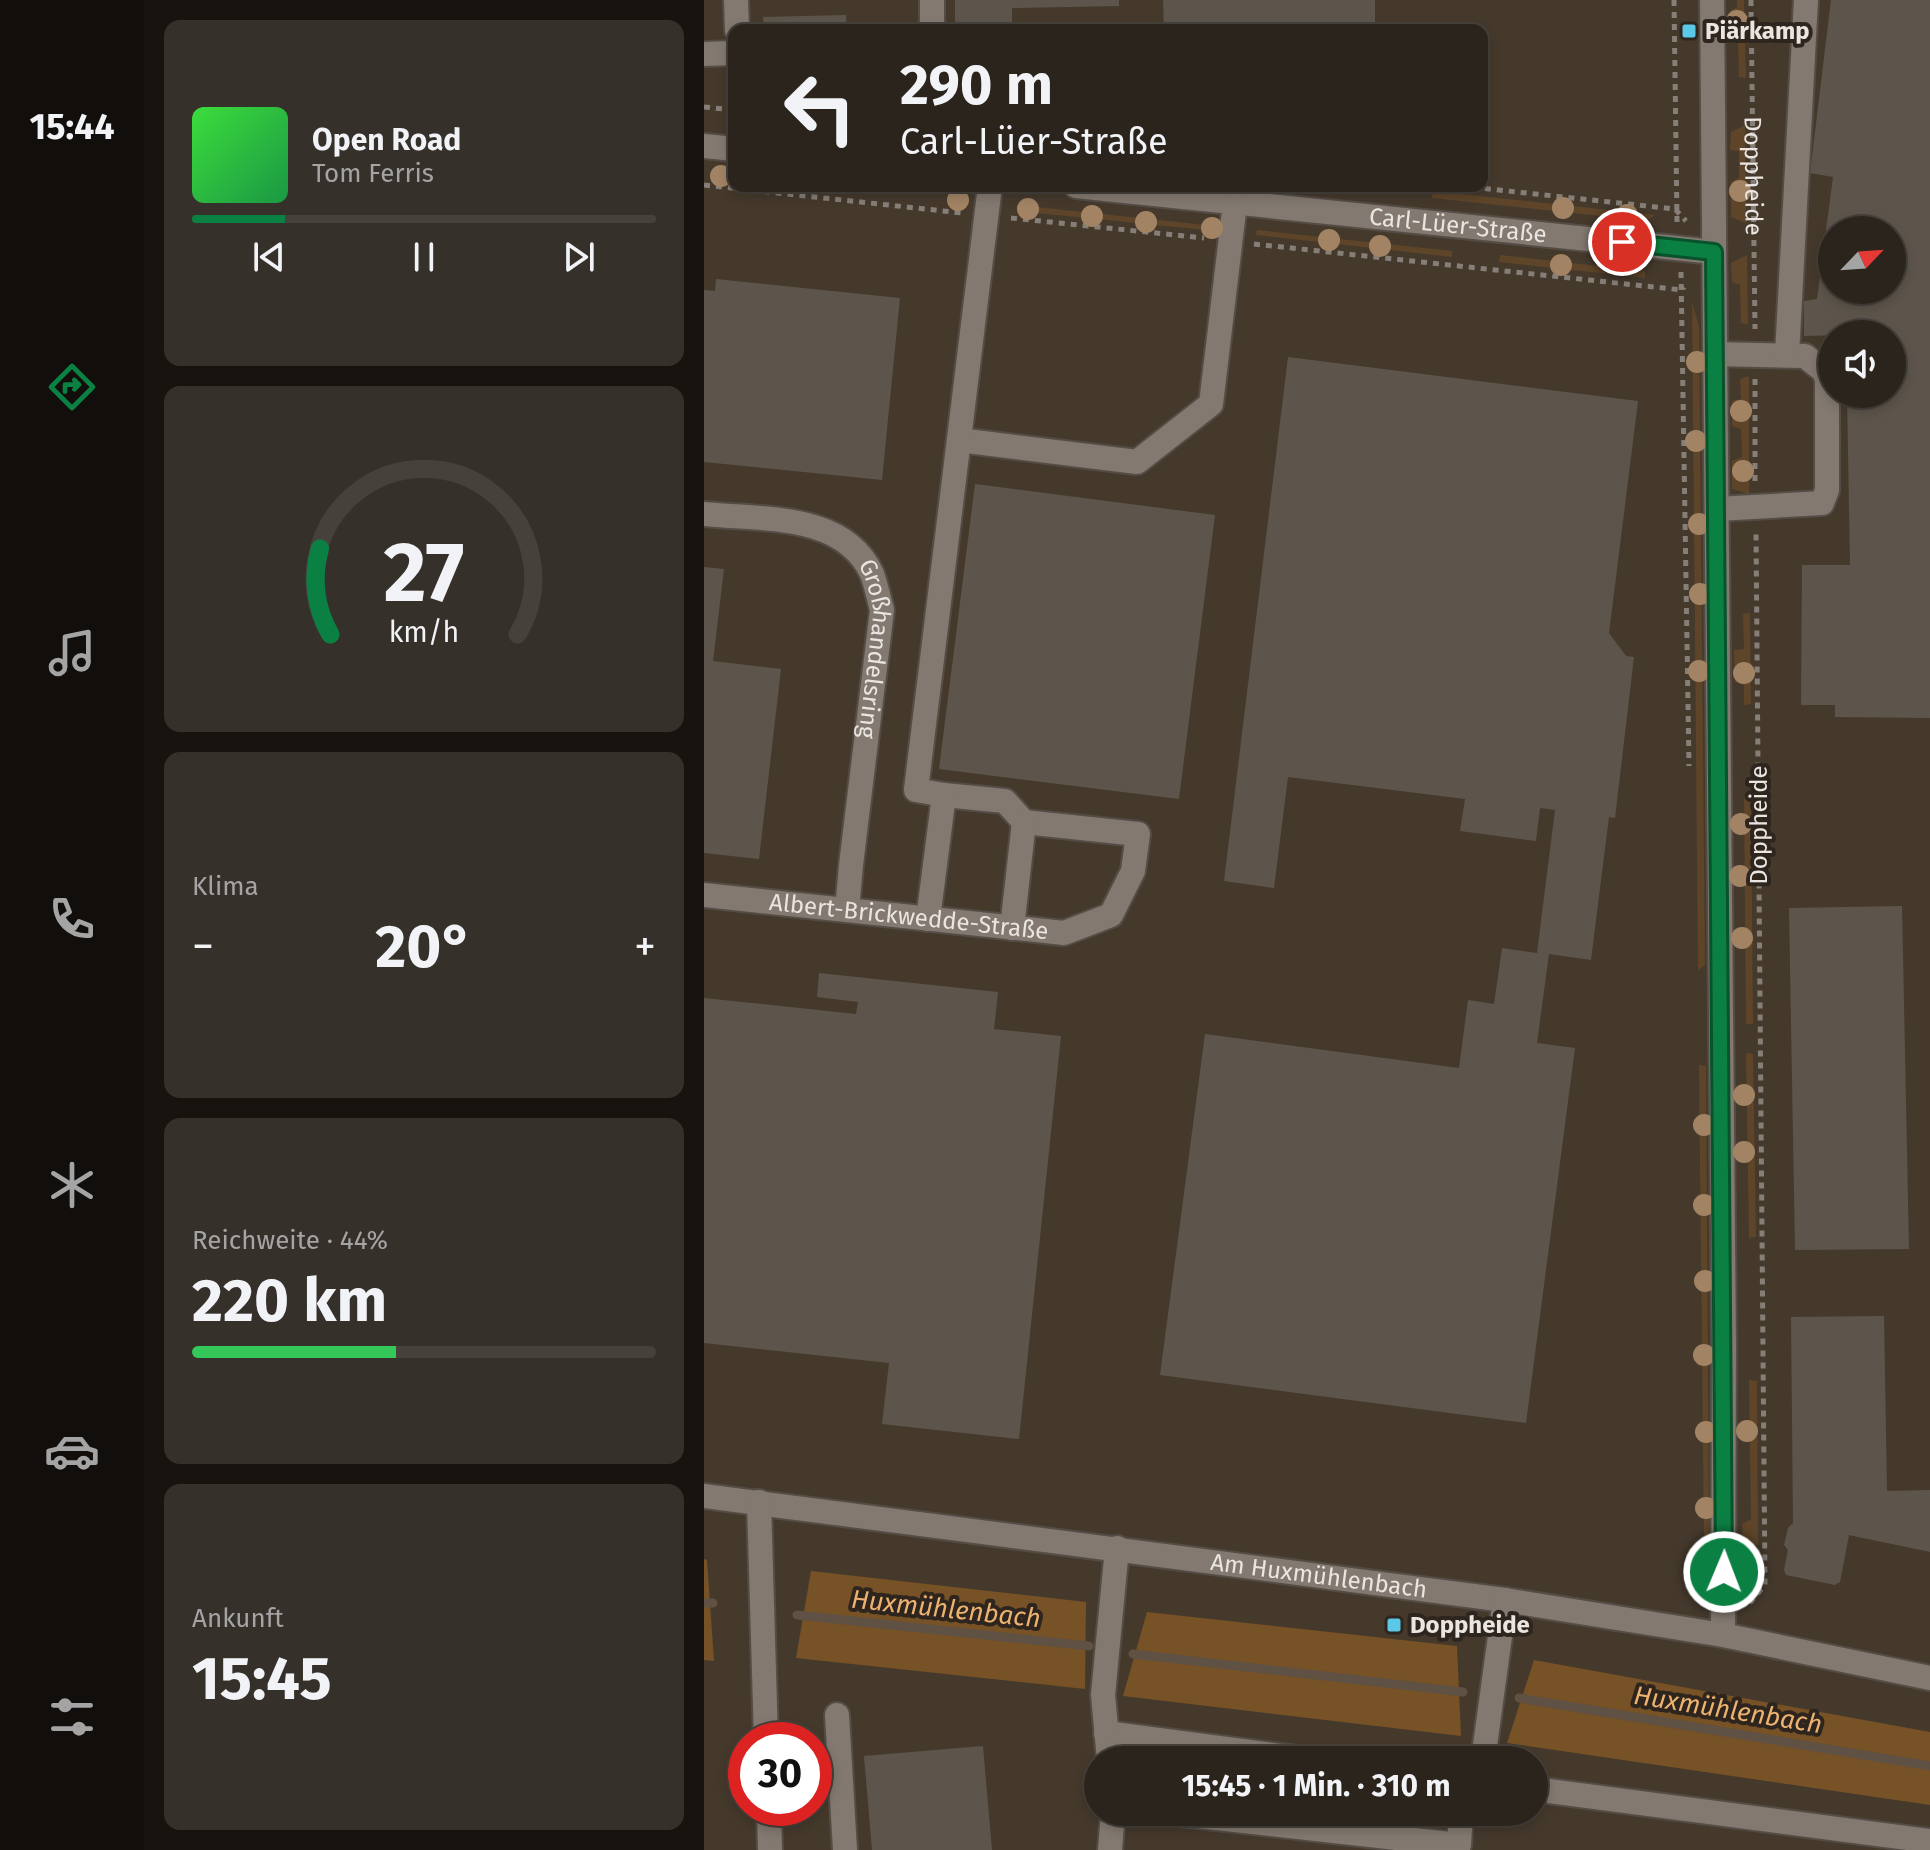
<!DOCTYPE html>
<html lang="de">
<head>
<meta charset="utf-8">
<style>
	:root { --surface:#2a241d; --page:#36302a; --text:#f1f3f6; --muted:#a5a4a4; --line:#46413b; --accent:#0b8043 }
	body { margin:0; font-family:"Fira Sans",sans-serif; background:var(--page); color:var(--text); height:100vh; display:flex; flex-direction:column; font-size:30px; white-space:nowrap }
	* { box-sizing:border-box; margin:0 }
	p { font-size:26px; color:var(--muted) }
	.icon { flex:none; width:44px; height:44px; fill:none; stroke:currentColor; stroke-width:2; stroke-linecap:round; stroke-linejoin:round }
	.map { position:relative; flex:1; overflow:hidden }
	.panel { display:flex; flex-direction:column; gap:20px; padding:20px; background:#171410; width:560px }
	.panel>* { flex:none }
	.top-card { position:absolute; left:24px; top:24px; width:760px; height:168px; border-radius:16px; box-shadow:0 4px 12px #0003,0 0 0 2px var(--line); background:#2a241d; color:var(--text); overflow:hidden }
	.needle { width:52px; rotate:65deg }
	.buttons { position:absolute; left:1114px; top:216px; display:grid; gap:16px }
	.buttons a { display:grid; place-items:center; width:88px; height:88px; border-radius:50%; background:var(--surface); box-shadow:0 4px 12px #0003,0 0 0 2px var(--line); font-size:40px }
	.speed { position:absolute; left:24px; top:1722px; display:flex; gap:16px; font-size:40px; font-weight:700; text-align:center }
	.speed>* { display:grid; place-content:center; width:104px; height:104px; border-radius:50%; background:var(--surface); box-shadow:0 4px 12px #0003,0 0 0 2px var(--line); line-height:1 }
	.speed .limit { border:12px solid #d22; background:#fff; color:#111 }
	.pin { position:absolute; display:grid; place-items:center; width:68px; height:68px; color:#fff; margin:-34px; border:4px solid #fff; border-radius:50%; box-shadow:0 2px 8px #0007 }
	.me { position:absolute; width:88px; margin:-44px; rotate:1deg; stroke-linejoin:round; filter:drop-shadow(0 0 6px #0008) }
	.turn { display:flex; align-items:center; gap:28px; height:168px; padding:0 40px; font-size:36px }
	.turn .icon { width:104px; height:104px; stroke-width:2.5 }
	.turn b { display:block; font-size:56px; line-height:68px }
	.big { font-size:60px; font-weight:700; line-height:1.1 }
	.panel .tile { flex:1; display:flex; flex-direction:column; justify-content:center; gap:12px; min-width:0; padding:0 28px; border-radius:16px; background:var(--page) }
	.panel .dial { align-items:center; gap:0 }
	.dial svg { height:208px; overflow:visible; fill:none; stroke:var(--line); stroke-width:7; stroke-linecap:round; text-anchor:middle }
	.dial text { fill:var(--text); stroke:none }
	.song { display:flex; align-items:center; gap:24px }
	.cover { width:96px; height:96px; border-radius:12px; background:linear-gradient(135deg,hsl(120 70% 55%),hsl(140 70% 35%)) }
	.played { height:8px; border-radius:4px; background:linear-gradient(90deg,var(--accent) 20%,var(--line) 20%) }
	.keys { display:flex; justify-content:space-around; direction:ltr }
	.heat { display:flex; justify-content:space-between; align-items:center; font-size:44px; direction:ltr }
	.charge { height:12px; border-radius:6px; background:linear-gradient(90deg,#34c759 44%,var(--line) 0) }
	.trip { position:absolute; left:380px; top:1746px; width:464px; height:80px; border-radius:40px; background:var(--surface); box-shadow:0 4px 12px #0003,0 0 0 2px var(--line); font-weight:700; line-height:80px; text-align:center }
	main { display:flex; flex:1; min-height:0 }
	.dock { display:flex; flex-direction:column; width:144px; justify-content:space-around; align-items:center; background:#110e0c; color:var(--muted) }
	.dock .icon { width:56px; height:56px }
	.dock .current { color:var(--accent) }
	.dock b { font-size:36px; color:var(--text) }
	.map>svg:first-child { display:block }
	.built { fill:#45392c; fill-rule:evenodd }
	.green { fill:#5e4529 }
	.forest { fill:#775226 }
	.lines { fill:none; stroke-linecap:round; stroke-linejoin:round }
	.stream { stroke:#5f5143; stroke-width:9 }
	.building { fill:#5d554b; fill-rule:evenodd }
	.minor-casing { stroke:#544d46; stroke-width:28 }
	.path { stroke:#867f78; stroke-width:5; stroke-dasharray:6 6; stroke-linecap:butt }
	.minor { stroke:#837970; stroke-width:24 }
	.tree { fill:#a28464 }
	.route-casing { stroke:#07532c; stroke-width:20 }
	.route { stroke:#0b8043; stroke-width:14 }
	.poi-dot { fill:#5ac8e6; stroke:#2e261e; stroke-width:3 }
	.labels { text-anchor:middle; dominant-baseline:central; stroke-width:8; stroke-linejoin:round; paint-order:stroke }
	.poi-label { font-size:24px; font-weight:bold; fill:#eae5e0; stroke:#2e261e; text-anchor:start }
	.street-label { font-size:24px; fill:#eae5e0; stroke:#2e261e }
	.water-label { font-size:26px; font-style:italic; fill:#edb270; stroke:#2e261e }
</style>
</head>
<body>
<main>
<nav class="dock">
<b>15:44</b>
<svg class="icon current" aria-label="directions" viewBox="0 0 24 24"><path d="M12 3l9 9-9 9-9-9zM9 14v-3h6M13 9l2 2-2 2"/></svg>
<svg class="icon" aria-label="music" viewBox="0 0 24 24"><path d="M9 18V5l10-2v13"/><circle cx="6" cy="18" r="3"/><circle cx="16" cy="16" r="3"/></svg>
<svg class="icon" aria-label="phone" viewBox="0 0 24 24"><path d="M5 4h4l2 5-3 2q2 4 5 5l2-3 5 2v4C11 20 4 13 5 4z"/></svg>
<svg class="icon" aria-label="climate" viewBox="0 0 24 24"><path d="M12 3v18M4 7l16 10M4 17L20 7"/></svg>
<svg class="icon" aria-label="car" viewBox="0 0 24 24"><path d="M5 17H2v-5l4-1 3-4h7l3 4 3 1v5h-3M9 17h6M6 11h13"/><circle cx="7" cy="17" r="2"/><circle cx="17" cy="17" r="2"/></svg>
<svg class="icon" aria-label="filters" viewBox="0 0 24 24"><path d="M4 7h16M4 17h16"/><circle cx="9" cy="7" r="2"/><circle cx="15" cy="17" r="2"/></svg>
</nav>
<section class="panel">
<div class="tile">
<div class="song"><i class="cover"></i><div><b>Open Road</b><p>Tom Ferris</p></div></div>
<div class="played"></div>
<div class="keys"><svg class="icon" aria-label="previous" viewBox="0 0 24 24"><path d="M18 5L8 12l10 7zM5 5v14"/></svg><svg class="icon" aria-label="pause" viewBox="0 0 24 24"><path d="M8 5v14M16 5v14"/></svg><svg class="icon" aria-label="next" viewBox="0 0 24 24"><path d="M6 5l10 7-10 7zM19 5v14"/></svg></div>
</div>
<div class="tile dial"><svg viewBox="0 0 100 80">
<path d="M14 69A42 42 0 1 1 86 69"/>
<path d="M14 69A42 42 0 0 1 10 36" stroke="#0b8043"/>
<text x="50" y="56" font-size="32" font-weight="700">27</text>
<text x="50" y="72" font-size="11">km/h</text>
</svg></div>
<div class="tile"><p>Klima</p>
<div class="heat"><a>−</a><b class="big">20°</b><a>+</a></div>
</div>
<div class="tile"><p>Reichweite · 44%</p><b class="big">220 km</b><div class="charge"></div></div>
<div class="tile"><p>Ankunft</p><b class="big">15:45</b></div>
</section>
<div class="map">
<svg width="1226" height="1850" viewBox="0 0 1226 1850">
	<rect width="100%" height="100%" fill="#383027"/>
	<path class="built" d="M0,0H1226V1850H0ZM30,30H778V186H30ZM1128,230H1188V290H1128ZM1128,334H1188V394H1128ZM42,1740H110V1808H42ZM394,1760H830V1812H394Z"/>
	<path class="green" d="M1033,0H1040L1042,78L1035,77L1034,38L1026,36V11L1033,7Z
		M1041,125L1042,223L1027,217V182L1035,178V151L1026,150L1027,132Z
		M729,191L951,215L943,221L728,198Z
		M313,205L511,226V231L313,211Z
		M553,230L748,251V257L552,235Z
		M796,255L941,271V278L795,262Z
		M1043,255L1044,325L1037,323L1036,285L1028,282L1027,263Z
		M988,302L995,326L1001,965L994,970Z
		M1045,376V494L1028,489V461L1038,457L1037,429L1028,426V401L1037,399L1036,379Z
		M1046,613L1047,704L1040,705V685L1031,682L1030,650L1040,649L1039,614Z
		M1047,795L1049,1024H1042L1040,796Z
		M1042,1053L1049,1054L1052,1237L1045,1238Z
		M995,1065L1002,1066L1005,1536L1000,1543Z
		M1045,1380L1053,1381L1054,1544L1039,1554L1038,1524L1047,1519Z"/>
	<path class="forest" d="M0,1559L3,1560L10,1661L0,1660Z
		M107,1571L382,1602L381,1689L92,1658Z
		M443,1612L753,1646L757,1736L419,1696Z
		M830,1660L1226,1732V1805L803,1743Z"/>
	<g class="lines">
		<path class="stream" d="M0,1603H9
			M93,1615L385,1646
			M429,1654L759,1692
			M815,1698L1226,1766"/>
	</g>
	<path class="building" d="M251,0H415V6L308,8V30H251Z
		M459,0H671V30H460Z
		M1127,0H1226V718L1131,717V705H1097L1098,565H1146L1143,394H1188V334L1100,336V301L1113,299L1129,177L1106,173ZM1128,230H1188V290H1128Z
		M142,15L143,30H60L59,17Z
		M12,279L196,298L178,480L0,462V290L11,291Z
		M584,357L934,401L905,633L922,656L930,657L911,818L905,817L887,960L845,954L833,1043L871,1048L822,1423L456,1375L501,1034L755,1068L764,1000L790,1004L798,948L833,953L851,810L836,808L832,841L756,831L761,799L584,777L570,888L520,881Z
		M271,484L511,515L475,799L235,769Z
		M0,567L20,569L9,661L77,669L55,859L0,853Z
		M1198,906L1205,1249L1091,1250L1085,908Z
		M115,973L294,992L290,1029L357,1036L315,1439L178,1424L185,1363L0,1343V998L152,1014L154,1002L113,997Z
		M1180,1316L1183,1491L1226,1490V1552L1145,1535L1136,1582L1131,1585L1082,1575L1080,1570L1084,1550L1080,1545L1084,1528L1089,1523L1087,1317Z
		M279,1746L288,1850H168L160,1756Z"/>
	<g class="lines">
		<g class="minor-casing">
			<g id="minor">
				<path d="M32,0L33,30"/>
				<path d="M228,0V30"/>
				<path d="M1008,0L1020,1347L1019,1635"/>
				<path d="M0,54L30,53"/>
				<path d="M0,146L30,149"/>
				<path id="s2" d="M372,186L1010,252"/>
				<path d="M1011,354L1101,356L1120,371L1123,380V490L1118,503L1013,509"/>
				<path d="M1083,355L1102,0"/>
				<path d="M255,440L433,462L507,404L531,203"/>
				<path id="s3" d="M0,514C56,520 140,512 168,574C172,585 175,599 178,610L147,865L143,910"/>
				<path id="s4" d="M0,895L360,933L407,915L429,871L434,834L320,822L301,801L240,795"/>
				<path d="M224,919L240,795L212,790L286,186"/>
				<path d="M308,928L320,822"/>
				<path id="s5" d="M0,1496L801,1600L1019,1635L1226,1678"/>
				<path d="M55,1502L62,1740"/>
				<path d="M133,1715L141,1850"/>
				<path d="M402,1733L607,1760"/>
				<path d="M405,1760L399,1695L413,1548"/>
				<path d="M779,1760L801,1600"/>
				<path d="M830,1789L1226,1841"/>
				<path d="M65,1808L66,1850"/>
				<path d="M458,1812L755,1845L757,1812"/>
				<path d="M406,1850L409,1812"/>
			</g>
		</g>
		<g class="path">
			<path d="M970,0L973,222"/>
			<path id="s1" d="M1047,0L1051,329"/>
			<path d="M0,107L30,110"/>
			<path d="M0,185L258,213"/>
			<path d="M757,186L971,209L982,221"/>
			<path d="M307,218L500,238"/>
			<path d="M550,244L978,290L980,287"/>
			<path d="M977,272L985,766"/>
			<path d="M1051,379V481"/>
			<path d="M1046,1603L1061,1585L1052,531"/>
		</g>
		<use href="#minor" class="minor"/>
	</g>
	<g class="tree">
		<circle cx="1033" cy="21" r="11"/>
		<circle cx="17" cy="176" r="11"/>
		<circle cx="1036" cy="191" r="11"/>
		<circle cx="254" cy="200" r="11"/>
		<circle cx="859" cy="208" r="11"/>
		<circle cx="324" cy="209" r="11"/>
		<circle cx="923" cy="215" r="11"/>
		<circle cx="388" cy="216" r="11"/>
		<circle cx="442" cy="222" r="11"/>
		<circle cx="508" cy="228" r="11"/>
		<circle cx="625" cy="240" r="11"/>
		<circle cx="676" cy="246" r="11"/>
		<circle cx="857" cy="265" r="11"/>
		<circle cx="993" cy="362" r="11"/>
		<circle cx="1037" cy="411" r="11"/>
		<circle cx="992" cy="441" r="11"/>
		<circle cx="1039" cy="471" r="11"/>
		<circle cx="995" cy="524" r="11"/>
		<circle cx="996" cy="594" r="11"/>
		<circle cx="995" cy="671" r="11"/>
		<circle cx="1040" cy="673" r="11"/>
		<circle cx="1037" cy="824" r="11"/>
		<circle cx="1036" cy="876" r="11"/>
		<circle cx="1038" cy="938" r="11"/>
		<circle cx="1040" cy="1095" r="11"/>
		<circle cx="1000" cy="1125" r="11"/>
		<circle cx="1040" cy="1152" r="11"/>
		<circle cx="1000" cy="1205" r="11"/>
		<circle cx="1001" cy="1281" r="11"/>
		<circle cx="1000" cy="1355" r="11"/>
		<circle cx="1043" cy="1431" r="11"/>
		<circle cx="1002" cy="1432" r="11"/>
		<circle cx="1002" cy="1508" r="11"/>
	</g>
	<g class="lines">
		<g class="route-casing">
			<path id="route" d="M918,242L1010,252L1020,1572"/>
		</g>
		<use href="#route" class="route"/>
	</g>
	<g class="poi-dot">
		<rect x="977" y="23" width="16" height="16" rx="4"/>
		<rect x="682" y="1617" width="16" height="16" rx="4"/>
	</g>
	<g class="labels">
		<g class="poi-label">
			<text x="1001" y="31">Piärkamp</text>
			<text x="706" y="1625">Doppheide</text>
		</g>
		<g class="street-label">
			<text stroke="none"><textPath href="#s1" startOffset="176">Doppheide</textPath></text>
			<text stroke="none"><textPath href="#s2" startOffset="384">Carl-Lüer-Straße</textPath></text>
			<text stroke="none"><textPath href="#s3" startOffset="264">Großhandelsring</textPath></text>
			<text transform="translate(1055 825) rotate(-90)">Doppheide</text>
			<text stroke="none"><textPath href="#s4" startOffset="206">Albert-Brickwedde-Straße</textPath></text>
			<text stroke="none"><textPath href="#s5" startOffset="620">Am Huxmühlenbach</textPath></text>
		</g>
		<g class="water-label">
			<text transform="translate(242 1609) rotate(6)">Huxmühlenbach</text>
			<text transform="translate(1024 1710) rotate(9)">Huxmühlenbach</text>
		</g>
	</g>
</svg>
<div class="buttons">
<a><svg class="needle" viewBox="-14 -14 28 28"><path d="M0-13l5 13h-10z" fill="#e53935"/><path d="M0 13l5-13h-10z" fill="#a5a4a4"/></svg></a>
<a><svg class="icon" aria-label="sound" viewBox="0 0 24 24"><path d="M4 9h4l5-4v14l-5-4H4zM17 9q2 3 0 6"/></svg></a>
</div>
<div class="speed"><div class="limit">30</div></div>
<div class="pin" style="left:918px;top:242px;background:#d93025"><svg class="icon" aria-label="arrive" viewBox="0 0 24 24"><path d="M6 21V4h12l-3 4 3 4H6"/></svg></div>
<svg class="me" style="left:1020px;top:1572px" viewBox="-20 -20 40 40"><circle r="17" fill="#0b8043" stroke="#fff" stroke-width="3"/><path d="M0-11L8 9 0 5-8 9z" fill="#fff"/></svg>
<div class="trip">15:45 · 1 Min. · 310 m</div>
<div class="top-card">
<div class="turn"><svg class="icon" aria-label="left" viewBox="0 0 24 24"><path d="M17 20v-9H6M10 6l-5 5 5 5"/></svg><div><b>290 m</b>Carl-Lüer-Straße</div></div>
</div>
</div>
</main>
</body>
</html>
